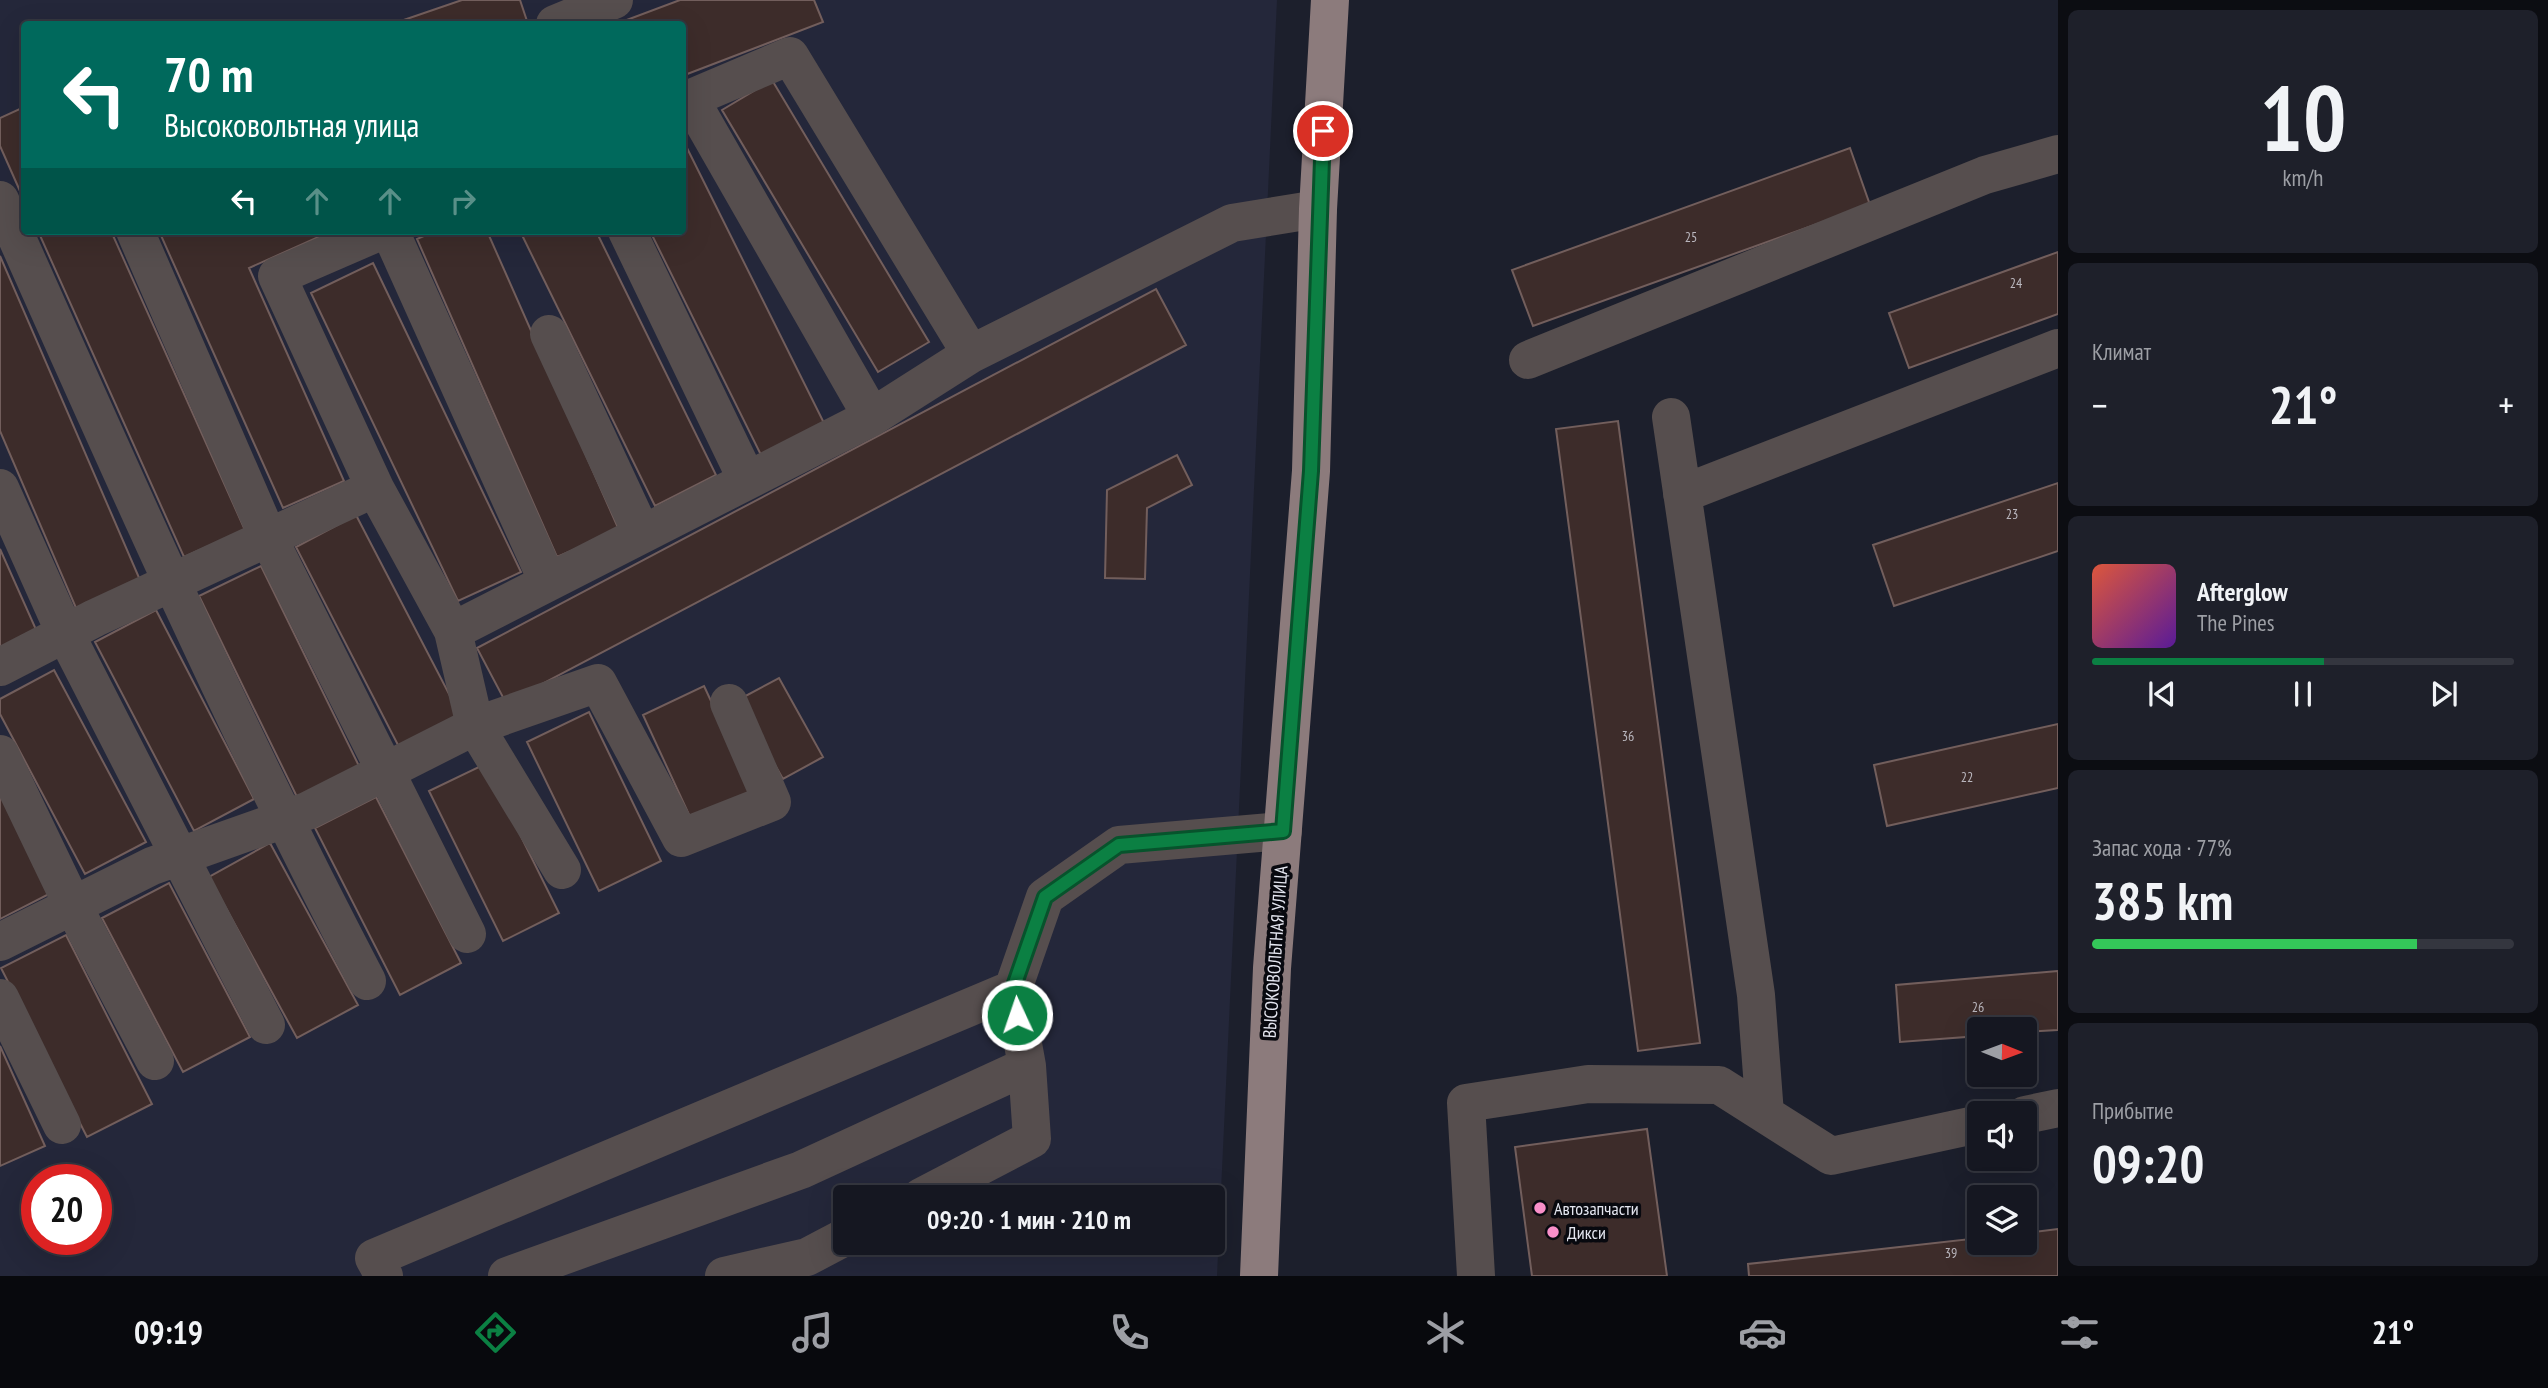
<!DOCTYPE html>
<html lang="ru">
<head>
<meta charset="utf-8">
<style>
	:root { --surface:#151721; --page:#1e202a; --text:#f1f3f6; --muted:#9d9fa5; --line:#34363f; --accent:#0b8043 }
	body { margin:0; font-family:"PT Sans Narrow",sans-serif; background:var(--page); color:var(--text); height:100vh; display:flex; flex-direction:column; font-size:26px; white-space:nowrap }
	* { box-sizing:border-box; margin:0 }
	p { font-size:23px; color:var(--muted) }
	.icon { flex:none; width:38px; height:38px; fill:none; stroke:currentColor; stroke-width:2; stroke-linecap:round; stroke-linejoin:round }
	.map { position:relative; flex:1; overflow:hidden }
	.sheet { display:flex; flex-direction:column; gap:10px; padding:10px; background:#0c0d12; width:490px }
	.sheet>* { flex:none }
	.top-card { position:absolute; left:21px; top:21px; width:665px; height:214px; border-radius:7px; box-shadow:0 7px 28px #0002,0 0 0 2px var(--line); background:#00695c; color:#fff; overflow:hidden }
	.needle { width:46px; rotate:91deg }
	.tools { position:absolute; left:1967px; top:1017px; display:grid; gap:14px }
	.tools a { display:grid; place-items:center; width:70px; height:70px; border-radius:7px; background:var(--surface); box-shadow:0 7px 28px #0002,0 0 0 2px var(--line); font-size:35px }
	.speed { position:absolute; left:21px; top:1164px; display:flex; gap:14px; font-size:35px; font-weight:700; text-align:center }
	.speed>* { display:grid; place-content:center; width:91px; height:91px; border-radius:50%; background:var(--surface); box-shadow:0 7px 28px #0002,0 0 0 2px var(--line); line-height:1 }
	.speed .limit { border:10px solid #d22; background:#fff; color:#111 }
	.pin { position:absolute; display:grid; place-items:center; width:60px; height:60px; color:#fff; margin:-30px; border:4px solid #fff; border-radius:50%; box-shadow:0 2px 7px #0007 }
	.me { position:absolute; width:77px; margin:-38px; rotate:357deg; stroke-linejoin:round; filter:drop-shadow(0 0 5px #0008) }
	.turn { display:flex; align-items:center; gap:24px; height:147px; padding:0 28px; font-size:32px }
	.turn .icon { width:91px; height:91px; stroke-width:2.5 }
	.turn b { display:block; font-size:49px; line-height:60px }
	.lanes { display:flex; align-items:center; height:66px; padding:0 28px; background:#0003; justify-content:center; gap:35px; direction:ltr }
	.lanes .off { opacity:.35 }
	.big { font-size:52px; font-weight:800; line-height:1.1 }
	.sheet .widget { flex:1; display:flex; flex-direction:column; justify-content:center; gap:10px; min-width:0; padding:0 24px; border-radius:10px; background:var(--page) }
	.sheet .dial { align-items:center; gap:0 }
	.dial b { font-size:91px; line-height:1 }
	.song { display:flex; align-items:center; gap:21px }
	.cover { width:84px; height:84px; border-radius:10px; background:linear-gradient(135deg,hsl(10 70% 55%),hsl(270 70% 35%)) }
	.played { height:7px; border-radius:4px; background:linear-gradient(90deg,var(--accent) 55%,var(--line) 55%) }
	.keys { display:flex; justify-content:space-around; direction:ltr }
	.heat { display:flex; justify-content:space-between; align-items:center; font-size:38px; direction:ltr }
	.charge { height:10px; border-radius:5px; background:linear-gradient(90deg,#34c759 77%,var(--line) 0) }
	.trip { position:absolute; left:833px; top:1185px; width:392px; height:70px; border-radius:7px; background:var(--surface); box-shadow:0 7px 28px #0002,0 0 0 2px var(--line); font-weight:800; line-height:70px; text-align:center }
	.menu { display:flex; height:112px; justify-content:space-around; align-items:center; background:#08090d; color:var(--muted) }
	.menu .icon { width:49px; height:49px }
	.menu .active { color:var(--accent) }
	.menu b { font-size:32px; color:var(--text) }
	main { display:flex; flex:1; min-height:0 }
	.map>svg:first-child { display:block }
	.built { fill:#24273a; fill-rule:evenodd }
	.building { fill:#3d2c2a; stroke:#725e5c; stroke-width:2 }
	.lines { fill:none; stroke-linecap:round; stroke-linejoin:round }
	.minor { stroke:#564e4e; stroke-width:38 }
	.major { stroke:#8c7b7c; stroke-width:38 }
	.route-casing { stroke:#07532c; stroke-width:18 }
	.route { stroke:#0b8043; stroke-width:12 }
	.poi-dot { fill:#f98fc9; stroke:#08090f; stroke-width:2.5 }
	.labels { text-anchor:middle; dominant-baseline:central; stroke-width:7; stroke-linejoin:round; paint-order:stroke }
	.number-label { font-size:14px; fill:#bbb8bf }
	.street-label { font-size:18px; fill:#e5e7f1; stroke:#08090f }
	.poi-label { font-size:18px; fill:#e5e7f1; stroke:#08090f; text-anchor:start }
</style>
</head>
<body>
<main>
<div class="map">
<svg width="2058" height="1276" viewBox="0 0 2058 1276">
	<rect width="100%" height="100%" fill="#1c1f2c"/>
	<path class="built" d="M0,0H1277L1217,1276H0ZM24,24H682V231H24ZM37,1180H96V1239H37ZM845,1197H1213V1242H845Z"/>
	<path class="building" d="M462,0H520L528,24H392Z
		M680,0H814L823,22L682,76V24H616Z
		M772,80L929,342L878,372L722,110Z
		M24,107V200L0,146V118Z
		M682,138L824,423L761,455L650,231H682Z
		M1850,148L1870,205L1533,326L1512,270Z
		M38,231H111L245,530L184,557Z
		M159,231H332L249,268L344,481L283,508Z
		M435,231H487L619,530L557,557L417,239Z
		M520,231H596L716,475L655,506Z
		M2058,252V314L1909,368L1889,313Z
		M0,256L140,580L76,608L0,431Z
		M373,263L521,572L458,601L311,293Z
		M1156,289L1186,345L506,703L477,648Z
		M1618,421L1700,1043L1638,1051L1556,429Z
		M1177,455L1192,485L1147,508L1145,579L1105,578L1107,490Z
		M2058,483V551L1894,606L1873,545Z
		M356,515L460,715L399,747L296,547Z
		M0,549L38,634L0,652Z
		M261,566L359,766L297,797L199,596Z
		M156,610L254,799L194,831L95,642Z
		M54,670L146,842L85,874L0,714V699Z
		M779,678L823,757L783,779L738,700Z
		M704,686L753,791L691,819L643,715Z
		M589,712L661,861L599,891L527,742Z
		M2058,724V788L1887,826L1874,765Z
		M485,764L559,913L503,941L429,791Z
		M0,789L53,892L0,919Z
		M376,797L461,963L400,995L315,828Z
		M270,843L358,1005L297,1038L209,877Z
		M169,883L250,1037L183,1072L102,918Z
		M66,935L152,1104L87,1137L1,968Z
		M2058,971V1030L2025,1032V1029H1979V1036L1900,1042L1896,985Z
		M0,1046L45,1146L0,1166Z
		M1647,1129L1667,1276H1532L1515,1147Z
		M2058,1229V1276H1749L1748,1264L1979,1238V1242H2025V1233Z"/>
	<g class="lines">
		<path class="minor" d="M555,24L614,0
			M690,99L872,417
			M682,102L790,56L971,354
			M0,200C117,463 233,726 367,981
			M135,231L268,537L467,934
			M390,231L548,582
			M627,231L747,480
			M549,334L642,534
			M1528,360L1985,175L2058,154
			M1671,417L1756,995L1765,1114
			M0,488L65,633L266,1025
			M375,488L277,276L381,231
			M1682,494L2058,348
			M0,667L95,618L375,488L453,631L872,417L971,354L1232,223L1318,209
			M0,754L73,906L155,1061
			M562,870L475,726L598,683L681,838L772,802L729,703
			M0,942L152,866L307,811L475,726L453,631
			M0,998L62,1125
			M2025,1115L2058,1108
			M921,1197L1032,1139L1027,1066
			M384,1276L374,1258L1013,989
			M507,1276L801,1170L1027,1066L1013,989L1045,897L1119,845L1283,831
			M724,1276L807,1257L845,1237
			M1476,1276L1466,1103L1588,1084L1719,1085L1831,1156L1979,1124"/>
		<path class="major" d="M1259,1276L1272,968L1311,471L1318,209L1330,0"/>
	</g>
	<g class="lines">
		<g class="route-casing">
			<path id="route" d="M1017,1015L1013,989L1045,897L1119,845L1283,831L1311,471L1323,131"/>
		</g>
		<use href="#route" class="route"/>
	</g>
	<g class="poi-dot">
		<circle cx="1540" cy="1208" r="7"/>
		<circle cx="1553" cy="1232" r="7"/>
	</g>
	<g class="labels">
		<g class="number-label">
			<text x="1691" y="237">25</text>
			<text x="2016" y="283">24</text>
			<text x="2012" y="514">23</text>
			<text x="1628" y="736">36</text>
			<text x="1967" y="777">22</text>
			<text x="1978" y="1007">26</text>
			<text x="1951" y="1253">39</text>
		</g>
		<g class="street-label">
			<text transform="translate(1275 952) rotate(-86)">ВЫСОКОВОЛЬТНАЯ УЛИЦА</text>
		</g>
		<g class="poi-label">
			<text x="1554" y="1208">Автозапчасти</text>
			<text x="1567" y="1232">Дикси</text>
		</g>
	</g>
</svg>
<div class="tools">
<a><svg class="needle" viewBox="-14 -14 28 28"><path d="M0-13l5 13h-10z" fill="#e53935"/><path d="M0 13l5-13h-10z" fill="#9d9fa5"/></svg></a>
<a><svg class="icon" aria-label="sound" viewBox="0 0 24 24"><path d="M4 9h4l5-4v14l-5-4H4zM17 9q2 3 0 6"/></svg></a>
<a><svg class="icon" aria-label="layers" viewBox="0 0 24 24"><path d="M12 4l9 5-9 5-9-5zM3 14l9 5 9-5"/></svg></a>
</div>
<div class="speed"><div class="limit">20</div></div>
<div class="pin" style="left:1323px;top:131px;background:#d93025"><svg class="icon" aria-label="arrive" viewBox="0 0 24 24"><path d="M6 21V4h12l-3 4 3 4H6"/></svg></div>
<svg class="me" style="left:1017px;top:1015px" viewBox="-20 -20 40 40"><circle r="17" fill="#0b8043" stroke="#fff" stroke-width="3"/><path d="M0-11L8 9 0 5-8 9z" fill="#fff"/></svg>
<div class="trip">09:20 · 1 мин · 210 m</div>
<div class="top-card">
<div class="turn"><svg class="icon" aria-label="left" viewBox="0 0 24 24"><path d="M17 20v-9H6M10 6l-5 5 5 5"/></svg><div><b>70 m</b>Высоковольтная улица</div></div>
<div class="lanes"><svg class="icon" aria-label="left" viewBox="0 0 24 24"><path d="M17 20v-9H6M10 6l-5 5 5 5"/></svg><svg class="icon off" aria-label="ahead" viewBox="0 0 24 24"><path d="M12 20V5M6 11l6-6 6 6"/></svg><svg class="icon off" aria-label="ahead" viewBox="0 0 24 24"><path d="M12 20V5M6 11l6-6 6 6"/></svg><svg class="icon off" aria-label="right" viewBox="0 0 24 24"><path d="M7 20v-9h11M14 6l5 5-5 5"/></svg></div>
</div>
</div>
<section class="sheet">
<div class="widget dial"><b>10</b><p>km/h</p></div>
<div class="widget"><p>Климат</p>
<div class="heat"><a>−</a><b class="big">21°</b><a>+</a></div>
</div>
<div class="widget">
<div class="song"><i class="cover"></i><div><b>Afterglow</b><p>The Pines</p></div></div>
<div class="played"></div>
<div class="keys"><svg class="icon" aria-label="previous" viewBox="0 0 24 24"><path d="M18 5L8 12l10 7zM5 5v14"/></svg><svg class="icon" aria-label="pause" viewBox="0 0 24 24"><path d="M8 5v14M16 5v14"/></svg><svg class="icon" aria-label="next" viewBox="0 0 24 24"><path d="M6 5l10 7-10 7zM19 5v14"/></svg></div>
</div>
<div class="widget"><p>Запас хода · 77%</p><b class="big">385 km</b><div class="charge"></div></div>
<div class="widget"><p>Прибытие</p><b class="big">09:20</b></div>
</section>
</main>
<nav class="menu">
<b>09:19</b>
<svg class="icon active" aria-label="directions" viewBox="0 0 24 24"><path d="M12 3l9 9-9 9-9-9zM9 14v-3h6M13 9l2 2-2 2"/></svg>
<svg class="icon" aria-label="music" viewBox="0 0 24 24"><path d="M9 18V5l10-2v13"/><circle cx="6" cy="18" r="3"/><circle cx="16" cy="16" r="3"/></svg>
<svg class="icon" aria-label="phone" viewBox="0 0 24 24"><path d="M5 4h4l2 5-3 2q2 4 5 5l2-3 5 2v4C11 20 4 13 5 4z"/></svg>
<svg class="icon" aria-label="climate" viewBox="0 0 24 24"><path d="M12 3v18M4 7l16 10M4 17L20 7"/></svg>
<svg class="icon" aria-label="car" viewBox="0 0 24 24"><path d="M5 17H2v-5l4-1 3-4h7l3 4 3 1v5h-3M9 17h6M6 11h13"/><circle cx="7" cy="17" r="2"/><circle cx="17" cy="17" r="2"/></svg>
<svg class="icon" aria-label="filters" viewBox="0 0 24 24"><path d="M4 7h16M4 17h16"/><circle cx="9" cy="7" r="2"/><circle cx="15" cy="17" r="2"/></svg>
<b>21°</b>
</nav>
</body>
</html>
